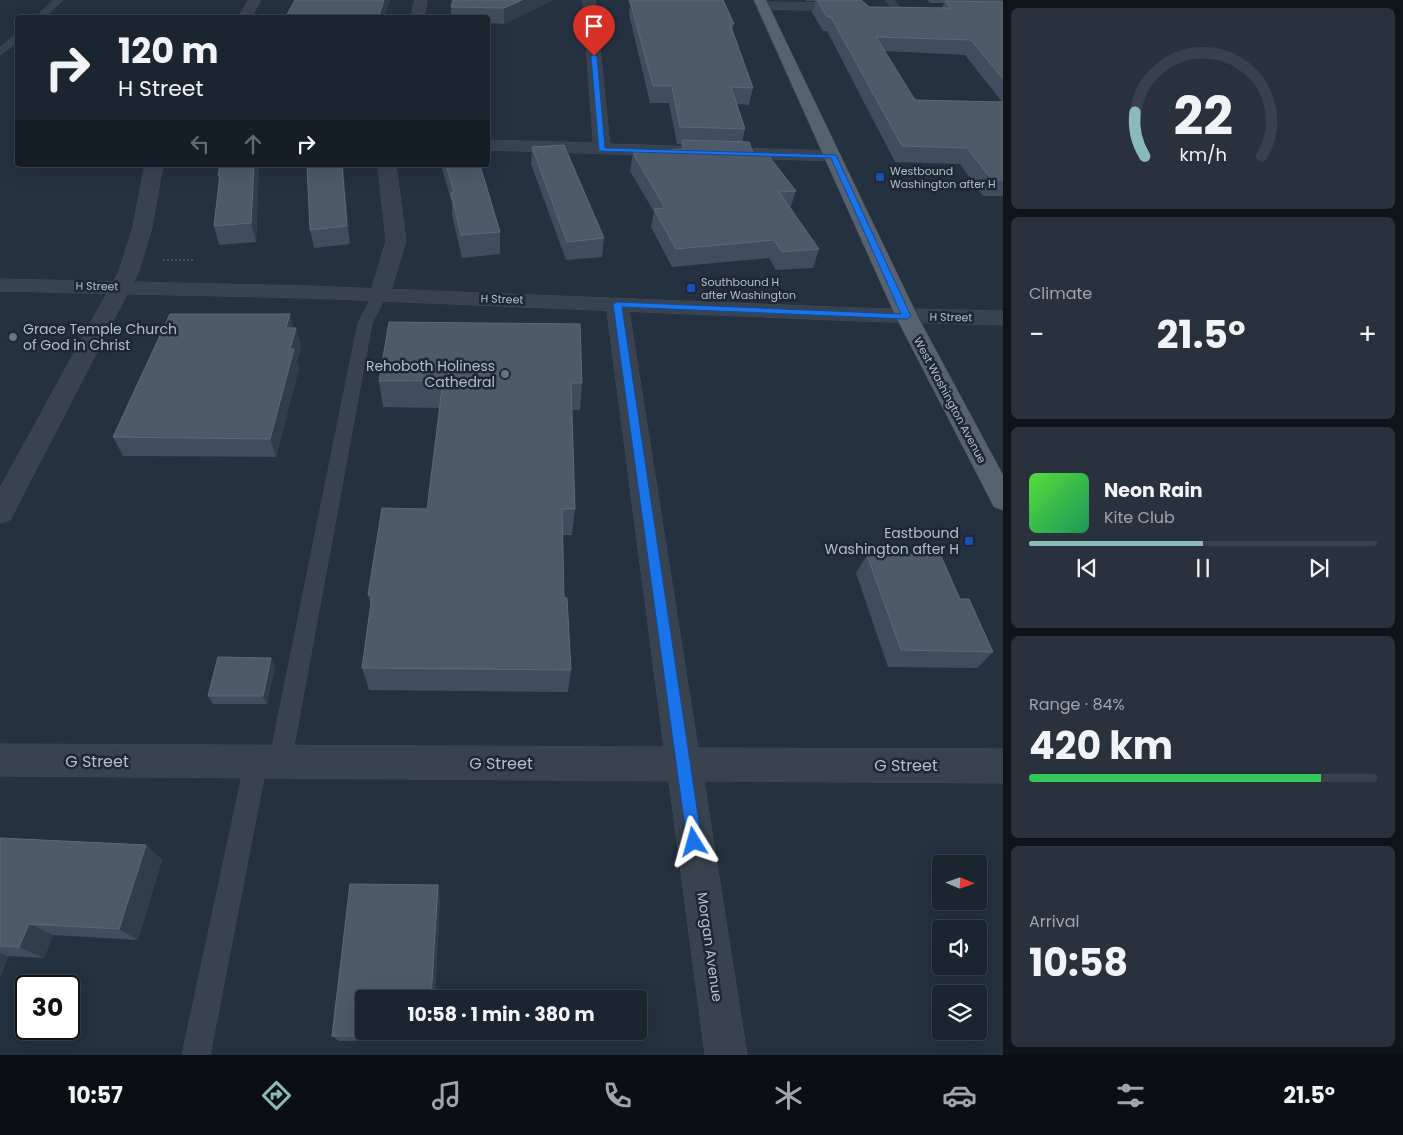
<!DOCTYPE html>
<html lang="en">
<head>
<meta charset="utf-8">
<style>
	:root { --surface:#1b2530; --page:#28313c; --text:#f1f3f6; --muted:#a0a5ab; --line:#39424c; --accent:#8bbbb9 }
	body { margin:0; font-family:Poppins,sans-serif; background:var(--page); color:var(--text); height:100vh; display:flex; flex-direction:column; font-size:19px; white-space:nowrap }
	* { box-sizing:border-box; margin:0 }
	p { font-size:16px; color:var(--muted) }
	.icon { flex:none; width:28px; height:28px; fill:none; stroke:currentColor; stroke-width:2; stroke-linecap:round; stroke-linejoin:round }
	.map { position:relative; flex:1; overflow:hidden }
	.drawer { display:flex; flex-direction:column; gap:8px; padding:8px; background:#0f141a; width:400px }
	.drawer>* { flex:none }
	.guide { position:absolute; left:15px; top:15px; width:475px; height:152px; border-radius:5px; box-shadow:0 5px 20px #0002,0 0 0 1px var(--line); background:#1b2530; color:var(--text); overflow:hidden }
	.needle { width:32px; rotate:92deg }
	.fabs { position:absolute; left:932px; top:855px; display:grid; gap:10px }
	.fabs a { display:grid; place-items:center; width:55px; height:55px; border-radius:5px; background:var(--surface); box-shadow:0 5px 20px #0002,0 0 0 1px var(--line); font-size:25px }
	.speed { position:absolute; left:15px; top:975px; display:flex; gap:10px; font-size:25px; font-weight:700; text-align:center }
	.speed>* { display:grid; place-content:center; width:65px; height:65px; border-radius:50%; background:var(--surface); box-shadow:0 5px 20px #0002,0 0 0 1px var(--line); line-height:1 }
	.speed .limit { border:2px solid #111; border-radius:8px; background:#fff; color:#111 }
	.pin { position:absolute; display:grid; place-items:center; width:42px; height:42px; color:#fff; margin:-51px -21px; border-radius:50% 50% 50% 0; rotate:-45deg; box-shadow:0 0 5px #0007 }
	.pin .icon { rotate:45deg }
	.me { position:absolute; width:55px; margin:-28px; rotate:352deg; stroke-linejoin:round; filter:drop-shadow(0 0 4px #0008) }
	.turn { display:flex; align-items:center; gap:18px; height:105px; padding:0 20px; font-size:22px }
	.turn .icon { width:65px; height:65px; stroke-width:2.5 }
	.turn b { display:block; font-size:35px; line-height:42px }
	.lanes { display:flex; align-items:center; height:48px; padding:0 20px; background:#0003; justify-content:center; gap:25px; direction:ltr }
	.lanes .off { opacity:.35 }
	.big { font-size:38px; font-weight:700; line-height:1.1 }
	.drawer .card { flex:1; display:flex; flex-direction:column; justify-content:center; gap:8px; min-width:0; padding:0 18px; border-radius:8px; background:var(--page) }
	.drawer .dial { align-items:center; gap:0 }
	.dial svg { height:130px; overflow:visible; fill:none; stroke:var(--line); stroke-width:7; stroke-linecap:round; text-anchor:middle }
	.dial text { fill:var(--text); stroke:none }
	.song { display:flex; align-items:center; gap:15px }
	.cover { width:60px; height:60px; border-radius:8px; background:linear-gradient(135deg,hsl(110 70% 55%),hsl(150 70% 35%)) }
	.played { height:5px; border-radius:2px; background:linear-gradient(90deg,var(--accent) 50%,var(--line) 50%) }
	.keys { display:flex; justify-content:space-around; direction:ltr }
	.heat { display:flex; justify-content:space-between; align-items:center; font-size:28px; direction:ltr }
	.charge { height:8px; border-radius:4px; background:linear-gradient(90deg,#34c759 84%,var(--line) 0) }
	.trip { position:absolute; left:355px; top:990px; width:292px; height:50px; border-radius:5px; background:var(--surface); box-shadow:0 5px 20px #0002,0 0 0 1px var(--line); font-weight:700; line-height:50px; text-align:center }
	.tab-bar { display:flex; height:80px; justify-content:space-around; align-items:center; background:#0b0f13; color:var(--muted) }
	.tab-bar .icon { width:35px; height:35px }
	.tab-bar .selected { color:var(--accent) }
	.tab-bar b { font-size:22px; color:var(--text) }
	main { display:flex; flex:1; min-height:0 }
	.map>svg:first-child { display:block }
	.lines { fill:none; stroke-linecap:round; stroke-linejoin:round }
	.service-casing { stroke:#424c59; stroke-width:1 }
	.minor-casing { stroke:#424c59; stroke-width:1 }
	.tertiary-casing { stroke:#424c59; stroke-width:1 }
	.primary-casing { stroke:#424c59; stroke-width:1 }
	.path { stroke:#405759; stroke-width:2; stroke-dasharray:2 2; stroke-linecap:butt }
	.service { fill:#394350; fill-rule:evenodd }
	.minor { fill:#394350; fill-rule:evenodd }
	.tertiary { fill:#394350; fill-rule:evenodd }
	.primary { fill:#576270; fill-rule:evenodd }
	.wall { fill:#3f4d5e; fill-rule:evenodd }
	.shaded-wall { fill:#2f3d4d }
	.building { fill:#4c5a6a; stroke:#5c6979 }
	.route { fill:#1a73e8; stroke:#114b97 }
	.transit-dot { fill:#1a4fb4; stroke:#1e2835; stroke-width:2 }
	.worship-dot { fill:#6b7280; stroke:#1e2835; stroke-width:2 }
	.labels { text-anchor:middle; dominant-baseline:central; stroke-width:5; stroke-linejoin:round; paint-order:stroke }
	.far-poi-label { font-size:11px; fill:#b5beca; stroke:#1e2835; text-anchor:start }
	.far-street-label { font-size:11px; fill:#b5beca; stroke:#1e2835 }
	.poi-label { font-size:14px; fill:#b5beca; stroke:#1e2835; text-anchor:end }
	.street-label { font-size:14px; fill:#b5beca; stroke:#1e2835 }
	.near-street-label { font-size:16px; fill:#b5beca; stroke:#1e2835 }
</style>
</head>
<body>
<main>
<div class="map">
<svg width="1003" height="1055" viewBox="0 0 1003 1055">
	<rect width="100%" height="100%" fill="#243140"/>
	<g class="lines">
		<g class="service-casing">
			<path id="service" d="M54,0H63L44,18H35Z
				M886,0H894L900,8L893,10Z
				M15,35H18V42L0,55V48Z
				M380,290L387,294L372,323L291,762L288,769L280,773L272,769L269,762L358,323L373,294Z
				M256,751L264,755L267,762L210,1055H182L245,762L248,755Z"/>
		</g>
		<g class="minor-casing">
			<path id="minor" d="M249,0H261L251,18H238Z
				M415,0H427L424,18H411Z
				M583,0H595L610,144L833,151L839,152L841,156L839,160L833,161L488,150V140L593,143Z
				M763,2L851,3L857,7L851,11L759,9L757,6L759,3Z
				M145,165H163L152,227L139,271L10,520L0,523V488L119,271L133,227Z
				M378,165H396L406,241L390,294L387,298L380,300L373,298L370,294L386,241Z
				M617,298L624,300L628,304L698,748L1003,749V783L704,781L747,1055H705L669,781L0,776V744L664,747L606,304L610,300Z"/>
		</g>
		<g class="tertiary-casing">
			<path id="tertiary" d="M0,279L308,286L858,308L1003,311V325L858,321L308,298L0,291Z"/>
		</g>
		<g class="primary-casing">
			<path id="primary" d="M754,0H766L918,317L1003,475V510L994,507L896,317Z"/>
		</g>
		<path class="path" d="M163,260H194"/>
		<use href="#service" class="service"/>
		<use href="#minor" class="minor"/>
		<use href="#tertiary" class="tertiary"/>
		<use href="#primary" class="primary"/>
	</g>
	<path class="wall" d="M553,0L504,24L488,23V18H451V7Z
		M628,0H723L734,24L732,30L753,88L749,105L737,104L745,129L742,142L754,156L796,191L790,209L819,249L813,268L776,270L769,258L672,267L651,227L654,212L630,171L633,153L681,149V144H677L669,103H650L629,14L630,6Z
		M806,0H861L869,7L942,8L944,3H930L927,0H1003L1002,2H1003V196H983L960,164L895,162L827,31H823L812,12L815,1H806ZM885,51L965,55L1002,102L915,100Z
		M532,147L604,238L602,257L566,260L531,164Z
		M259,165L256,242L219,245L214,226L219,179L218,175Z
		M307,165H343L350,244L314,248L310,230Z
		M441,165H480L500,232V254L462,258L452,215V203Z
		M293,328H296L301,347L297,362L299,368L276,457L123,456L113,437Z
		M379,381L582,383L580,410H572L575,509L572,535H563L564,598L571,670L568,692L369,690L362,668L371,606L368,595L427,509L440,408L383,407Z
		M867,555L960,599L993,652L977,668L888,667L856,573Z
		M275,666L267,704H213L208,696Z
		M0,838L146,845L162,860L138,940L53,935L44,958L8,956L0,978Z
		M438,885L440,895L433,1041H339L332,1036Z"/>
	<path class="shaded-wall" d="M384,0H390L384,18H378Z
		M522,0H553L504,24V8Z
		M254,165H259L256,242L251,223Z
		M342,165H343L350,244L347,226Z
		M290,314L295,333L286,328Z
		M296,328L301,347L297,362L299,368L276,457L270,439L290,349Z
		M271,658L275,666L267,704L263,696Z
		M146,845L162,860L138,940L119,929Z
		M438,885L440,895L435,999H431Z
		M29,924L53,935L44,958L19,947Z
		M0,953L8,956L0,978Z
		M430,1031H433V1041L429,1036Z"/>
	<path class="building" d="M295,0H384L378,18H285Z
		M453,0H522L504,8L451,7Z
		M630,0H723L734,24H730L753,88L731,87L745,129L680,127L672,86H653Z
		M817,0H861L869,7L951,8L945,1L1003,2V79L971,40L876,37L915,100L1003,102V180H992L967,148L902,146L831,17H827Z
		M682,140L749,142L754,156L768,155L796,191L779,192L819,249L782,252L774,240L676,249L654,209L665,208L633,153L684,149Z
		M564,145L604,238L567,242L532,147Z
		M220,165H254L251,223L214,226L220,175H218Z
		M307,165H342L347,226L310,230Z
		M446,165H480L500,232L461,235L451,193L454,192Z
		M170,314H290L286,328H296L290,349H294L270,439L113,437Z
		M389,322L580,324L582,383H571L575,509H562L564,598H567L571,670L362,668L372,595H368L382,508L427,509L443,381H379Z
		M940,554L960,599H969L993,652L901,650L867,555Z
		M218,657L271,658L263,696H208Z
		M0,838L146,845L119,929L29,924L19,947L0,946Z
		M350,884L438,885L431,999H364V1031H430L429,1036H332Z"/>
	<path class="route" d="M594,55L597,56L605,148L836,155L911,316L907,319L622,307L702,842L699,847L694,849L689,847L687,842L613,304L617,302L901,314L831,158L599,151L591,56Z"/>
	<g class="transit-dot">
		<rect x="875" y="172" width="10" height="10" rx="2.5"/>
		<rect x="686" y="283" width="10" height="10" rx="2.5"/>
		<rect x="964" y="536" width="10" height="10" rx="2.5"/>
	</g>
	<g class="worship-dot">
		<circle cx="13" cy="337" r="5"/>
		<circle cx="505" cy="374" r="5"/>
	</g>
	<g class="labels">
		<g class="far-poi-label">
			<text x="890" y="171">Westbound<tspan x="890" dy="13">Washington after H</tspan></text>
			<text x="701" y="282">Southbound H<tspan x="701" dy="13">after Washington</tspan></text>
		</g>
		<g class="far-street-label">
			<text transform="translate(97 286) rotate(1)">H Street</text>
			<text transform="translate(502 299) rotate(2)">H Street</text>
			<text transform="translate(951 317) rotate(1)">H Street</text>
			<text transform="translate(950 400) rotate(62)">West Washington Avenue</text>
		</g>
		<g class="poi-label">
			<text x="23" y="329" text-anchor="start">Grace Temple Church<tspan x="23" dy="16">of God in Christ</tspan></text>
			<text x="495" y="366">Rehoboth Holiness<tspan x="495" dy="16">Cathedral</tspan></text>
			<text x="959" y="533">Eastbound<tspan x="959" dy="16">Washington after H</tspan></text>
		</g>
		<g class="street-label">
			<text transform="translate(710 947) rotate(82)">Morgan Avenue</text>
		</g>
		<g class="near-street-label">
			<text x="97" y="761">G Street</text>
			<text x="501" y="763">G Street</text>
			<text x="906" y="765">G Street</text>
		</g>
	</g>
</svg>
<div class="fabs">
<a><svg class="needle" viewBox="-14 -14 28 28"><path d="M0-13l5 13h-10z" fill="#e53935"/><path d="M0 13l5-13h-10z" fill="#a0a5ab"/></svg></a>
<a><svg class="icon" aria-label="sound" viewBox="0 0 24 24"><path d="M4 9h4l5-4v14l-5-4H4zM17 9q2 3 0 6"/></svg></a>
<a><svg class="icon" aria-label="layers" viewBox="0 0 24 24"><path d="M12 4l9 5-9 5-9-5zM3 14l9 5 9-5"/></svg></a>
</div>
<div class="speed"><div class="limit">30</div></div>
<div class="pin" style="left:594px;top:56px;background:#d93025"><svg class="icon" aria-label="arrive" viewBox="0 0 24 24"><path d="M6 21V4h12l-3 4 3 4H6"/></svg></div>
<svg class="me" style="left:694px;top:842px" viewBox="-20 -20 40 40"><path d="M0-17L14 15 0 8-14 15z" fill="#1a73e8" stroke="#fff" stroke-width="4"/></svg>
<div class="trip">10:58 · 1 min · 380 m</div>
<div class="guide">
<div class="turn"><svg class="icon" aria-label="right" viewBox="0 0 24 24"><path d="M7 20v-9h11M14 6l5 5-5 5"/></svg><div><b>120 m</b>H Street</div></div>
<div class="lanes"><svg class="icon off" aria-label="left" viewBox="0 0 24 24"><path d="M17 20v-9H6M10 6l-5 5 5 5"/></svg><svg class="icon off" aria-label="ahead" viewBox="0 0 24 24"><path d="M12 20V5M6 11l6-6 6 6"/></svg><svg class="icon" aria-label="right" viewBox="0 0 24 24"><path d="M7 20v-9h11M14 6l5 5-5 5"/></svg></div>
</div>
</div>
<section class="drawer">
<div class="card dial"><svg viewBox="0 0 100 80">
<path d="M14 69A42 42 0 1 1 86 69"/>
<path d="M14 69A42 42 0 0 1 8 42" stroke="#8bbbb9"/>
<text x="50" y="56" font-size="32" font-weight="700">22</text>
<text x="50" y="72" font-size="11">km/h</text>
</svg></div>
<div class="card"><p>Climate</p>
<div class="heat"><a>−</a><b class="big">21.5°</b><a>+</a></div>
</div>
<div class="card">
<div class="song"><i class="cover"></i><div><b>Neon Rain</b><p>Kite Club</p></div></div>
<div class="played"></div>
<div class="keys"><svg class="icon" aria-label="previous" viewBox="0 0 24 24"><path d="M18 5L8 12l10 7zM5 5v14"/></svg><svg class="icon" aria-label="pause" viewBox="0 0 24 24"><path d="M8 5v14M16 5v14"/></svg><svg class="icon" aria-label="next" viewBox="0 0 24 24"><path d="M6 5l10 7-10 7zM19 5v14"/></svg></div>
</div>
<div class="card"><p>Range · 84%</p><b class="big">420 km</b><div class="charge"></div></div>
<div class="card"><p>Arrival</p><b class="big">10:58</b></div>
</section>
</main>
<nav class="tab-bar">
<b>10:57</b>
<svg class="icon selected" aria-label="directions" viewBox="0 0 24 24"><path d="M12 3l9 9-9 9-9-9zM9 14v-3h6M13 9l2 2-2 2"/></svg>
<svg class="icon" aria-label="music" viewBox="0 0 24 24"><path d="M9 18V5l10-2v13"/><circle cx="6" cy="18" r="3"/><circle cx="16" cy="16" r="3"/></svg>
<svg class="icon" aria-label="phone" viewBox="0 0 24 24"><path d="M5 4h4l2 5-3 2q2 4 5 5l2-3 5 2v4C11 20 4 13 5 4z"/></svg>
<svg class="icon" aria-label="climate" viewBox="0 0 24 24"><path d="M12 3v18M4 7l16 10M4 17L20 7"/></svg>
<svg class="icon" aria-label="car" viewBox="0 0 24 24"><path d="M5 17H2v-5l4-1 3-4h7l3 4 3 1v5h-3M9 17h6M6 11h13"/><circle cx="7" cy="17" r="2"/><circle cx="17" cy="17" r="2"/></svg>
<svg class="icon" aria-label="filters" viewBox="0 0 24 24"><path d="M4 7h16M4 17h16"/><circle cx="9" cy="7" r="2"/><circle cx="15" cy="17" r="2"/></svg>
<b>21.5°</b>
</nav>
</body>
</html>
